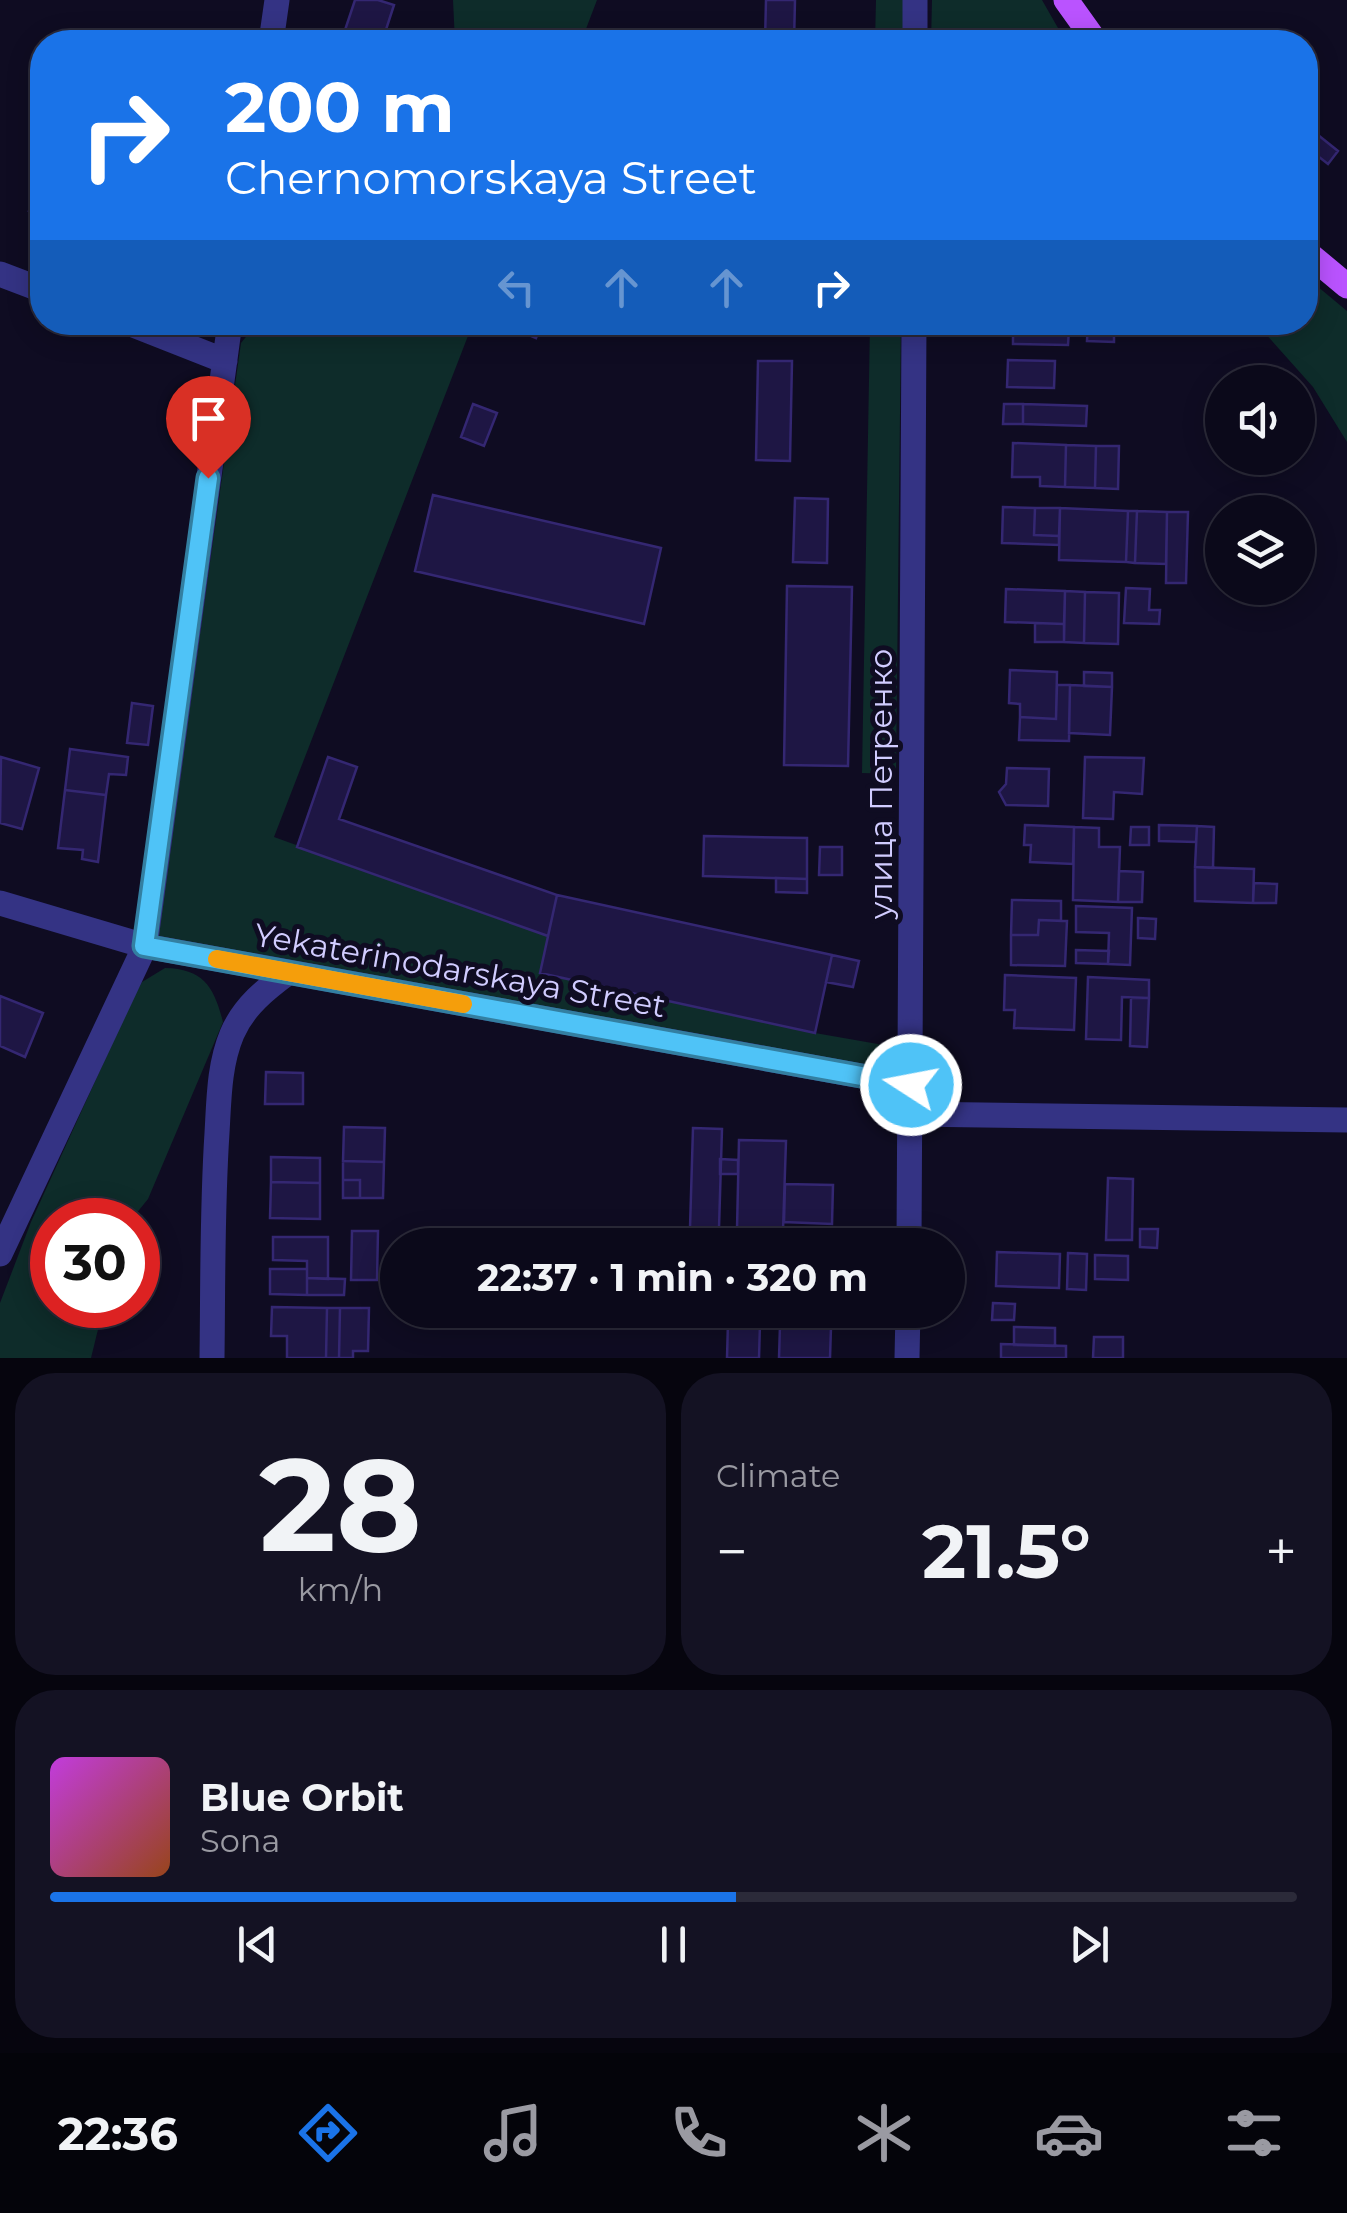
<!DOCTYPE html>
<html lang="en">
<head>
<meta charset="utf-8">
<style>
	:root { --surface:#0b091a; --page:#141223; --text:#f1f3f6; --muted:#9a9aa2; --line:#2b2a39; --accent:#1a73e8 }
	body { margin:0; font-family:Montserrat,sans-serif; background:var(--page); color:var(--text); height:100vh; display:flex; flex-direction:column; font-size:38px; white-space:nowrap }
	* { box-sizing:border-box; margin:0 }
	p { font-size:32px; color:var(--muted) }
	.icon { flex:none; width:55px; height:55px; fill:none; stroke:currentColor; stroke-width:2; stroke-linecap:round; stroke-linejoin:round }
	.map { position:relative; height:1358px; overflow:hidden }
	.panel { display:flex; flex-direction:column; gap:15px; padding:15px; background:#06050e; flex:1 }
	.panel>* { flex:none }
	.banner { position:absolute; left:30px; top:30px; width:1288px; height:305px; border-radius:40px; box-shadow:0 5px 25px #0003,0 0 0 2px var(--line); background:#1a73e8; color:#fff; overflow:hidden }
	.tools { position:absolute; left:1205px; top:365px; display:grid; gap:20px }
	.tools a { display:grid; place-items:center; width:110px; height:110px; border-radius:50%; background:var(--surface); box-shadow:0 5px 25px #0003,0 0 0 2px var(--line); font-size:50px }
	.speed { position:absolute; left:30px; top:1198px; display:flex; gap:20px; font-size:50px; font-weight:700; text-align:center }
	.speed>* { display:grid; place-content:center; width:130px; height:130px; border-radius:50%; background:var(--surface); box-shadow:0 5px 25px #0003,0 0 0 2px var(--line); line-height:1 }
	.speed .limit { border:15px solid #d22; background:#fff; color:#111 }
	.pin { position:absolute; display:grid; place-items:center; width:85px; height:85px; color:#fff; margin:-102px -42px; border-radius:50% 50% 50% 0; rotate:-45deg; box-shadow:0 0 10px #0007 }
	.pin .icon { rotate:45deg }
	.me { position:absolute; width:110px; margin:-55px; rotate:281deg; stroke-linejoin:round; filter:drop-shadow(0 0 8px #0008) }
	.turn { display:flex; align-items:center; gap:35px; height:210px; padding:0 30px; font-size:45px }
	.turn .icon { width:130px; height:130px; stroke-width:2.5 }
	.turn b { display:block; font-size:70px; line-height:85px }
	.lanes { display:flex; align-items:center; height:95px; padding:0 30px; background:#0003; justify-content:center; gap:50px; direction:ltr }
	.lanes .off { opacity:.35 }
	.big { font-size:75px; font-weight:700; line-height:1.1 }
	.panel .widget { flex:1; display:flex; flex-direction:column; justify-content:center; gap:15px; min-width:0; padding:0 35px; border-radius:40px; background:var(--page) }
	.panel .dial { align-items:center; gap:0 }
	.dial b { font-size:130px; line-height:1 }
	.song { display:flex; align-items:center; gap:30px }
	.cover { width:120px; height:120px; border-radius:15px; background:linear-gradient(135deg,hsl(290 70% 55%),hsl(20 70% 35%)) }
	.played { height:10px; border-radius:5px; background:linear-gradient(90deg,var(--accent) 55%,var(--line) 55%) }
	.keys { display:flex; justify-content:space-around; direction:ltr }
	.heat { display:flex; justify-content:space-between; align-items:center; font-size:55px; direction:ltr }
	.panel .tiles { flex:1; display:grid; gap:15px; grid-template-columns:1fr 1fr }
	.widget:last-child { grid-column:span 2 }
	.trip { position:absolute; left:380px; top:1228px; width:585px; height:100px; border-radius:50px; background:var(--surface); box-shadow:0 5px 25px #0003,0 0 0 2px var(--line); font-weight:700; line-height:100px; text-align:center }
	.menu { display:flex; height:160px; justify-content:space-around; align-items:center; background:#04040a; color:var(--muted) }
	.menu .icon { width:70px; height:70px }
	.menu .active { color:var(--accent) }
	.menu b { font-size:45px; color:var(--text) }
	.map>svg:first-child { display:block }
	.green { fill:#0e2c2a }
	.building { fill:#1e1644; stroke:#342772; stroke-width:2.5 }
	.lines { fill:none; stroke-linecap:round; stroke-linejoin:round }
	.minor { stroke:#343384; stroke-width:25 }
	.major { stroke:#ba53ff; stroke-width:25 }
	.route-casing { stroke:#337fa1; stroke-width:25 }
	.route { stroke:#4fc3f7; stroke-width:18 }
	.slow { stroke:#f59e0b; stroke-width:18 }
	.labels { text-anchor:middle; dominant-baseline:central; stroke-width:10; stroke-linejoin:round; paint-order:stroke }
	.street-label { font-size:32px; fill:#d1ccff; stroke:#0f0c22 }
</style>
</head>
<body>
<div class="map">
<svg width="1347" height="1358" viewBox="0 0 1347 1358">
	<rect width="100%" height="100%" fill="#0f0c22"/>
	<path class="green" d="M453,0H597L581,42H455Z
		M876,0H904V42H875Z
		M932,0H1042L1066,42H931Z
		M1305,276L1347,311V442L1313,387L1256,323L1305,322Z
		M257,323H473L274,837L548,936L541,974L815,1033L895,1047L881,1068L157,937L241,343Z
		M870,323H901L896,774L862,773Z
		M165,968C204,969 214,987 223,1022L148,1199L131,1220H52V1305H104L91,1358H0V1303L31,1222L133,998L142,982Z"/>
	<path class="building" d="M355,0H378L394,5L382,42H341Z
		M766,0H795L794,42H765Z
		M1308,127L1338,151L1328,164L1305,146Z
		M35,182L42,183V228H39L41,214L29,211Z
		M498,322H542L536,338Z
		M1013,322H1069V329L1013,327Z
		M1088,322H1114V342L1087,341Z
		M1013,327L1069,329L1068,345L1013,344Z
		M1008,360L1055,361L1054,388L1007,387Z
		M758,361H792L790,461L756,460Z
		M473,404L497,413L484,446L461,437Z
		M1004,404H1023V424H1003Z
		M1023,404L1087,406L1086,426L1023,424Z
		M1013,443L1066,445L1065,487L1040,486V477H1012Z
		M1066,445L1096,446L1095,488L1065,487Z
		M1096,446H1119L1118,489L1095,488Z
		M433,495L661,548L644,624L415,571Z
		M795,498L828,499L827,563L793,562Z
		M1003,507L1035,508L1034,535L1059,536V545L1002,543Z
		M1035,508H1060L1059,536L1034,535Z
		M1060,508L1128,511L1126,562L1059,560Z
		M1128,511H1137L1135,563L1126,562Z
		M1137,511L1167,512L1166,564L1135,563Z
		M1167,512H1188L1186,583H1166Z
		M787,586L852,587L848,766L784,765Z
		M1126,588L1150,589L1149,610H1160L1159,624L1124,623Z
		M1006,589L1065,591L1064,624L1005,622Z
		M1065,591L1085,592L1084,643L1064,642Z
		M1085,592L1119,593L1118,644L1084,643Z
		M1035,623L1064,624V642H1035Z
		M1010,670L1057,672L1056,719L1020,717V704L1009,703Z
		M1084,672L1112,673V687L1084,686Z
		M1057,685H1070L1069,741L1019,740L1020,717L1056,719Z
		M1070,685L1112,687L1110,735L1069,733Z
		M132,703L153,706L148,745L127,743Z
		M70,749L128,757L126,775L109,774L106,795L65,790Z
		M1,757L39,768L22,829L0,823Z
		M328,757L357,767L339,819L557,895L548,936L297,847Z
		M1085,757L1144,758L1142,794L1114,792L1113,819L1083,818Z
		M1007,768L1049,769L1048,806L1006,805L999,792L1006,784Z
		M65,790L106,795L98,862L82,859L83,850L58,848Z
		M1025,825L1074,827L1073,864L1030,862L1031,845H1024Z
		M1159,825L1197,826L1196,842L1159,841Z
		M1197,826L1214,827L1213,868L1195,867Z
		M1074,827L1099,828V847H1120L1118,902L1073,900Z
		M1131,827H1149V845H1130Z
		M704,836L807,838V879L703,876Z
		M820,847H842V875H819Z
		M1195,867L1254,869L1253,903L1195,901Z
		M1119,871L1143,872L1142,902H1118Z
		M776,878L807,879V893L776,892Z
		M1254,883L1277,884L1276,903H1253Z
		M557,895L832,955L815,1033L540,973Z
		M1012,900L1061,901V921L1039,920L1038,935H1011Z
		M1076,906L1132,908L1130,965L1108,964L1109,933L1076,932Z
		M1138,918L1156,919L1155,939L1138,938Z
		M1039,920L1067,921L1065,966L1011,965V935H1038Z
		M1076,950L1109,951L1108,964L1076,963Z
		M832,955L859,961L853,987L826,982Z
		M1005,975L1076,978L1074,1030L1014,1028L1015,1010H1004Z
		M1088,977L1149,980V998L1122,997L1121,1040L1086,1039Z
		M0,996L43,1013L25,1057L0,1046Z
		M1131,998H1149L1147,1047L1130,1046Z
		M266,1072L303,1073V1104H265Z
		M344,1127L385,1128L384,1162L343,1161Z
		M693,1128L722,1129L719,1228H690Z
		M739,1140L786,1141L783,1231L737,1229Z
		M271,1157L320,1158V1183L271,1182Z
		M720,1159L738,1160V1174H720Z
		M343,1161L384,1162L383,1198H360V1180H343Z
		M1108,1178L1133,1179L1132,1240H1106Z
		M343,1180H360V1198H343Z
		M271,1182L320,1183V1219L270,1218Z
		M785,1184L833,1185L832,1224L784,1222Z
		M1140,1229H1158L1157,1248L1140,1247Z
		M352,1231H378L377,1280H351Z
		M273,1237H328V1279L307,1278V1261L273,1260Z
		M774,1239L833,1241V1245H774Z
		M997,1252L1060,1254L1059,1288L996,1286Z
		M1068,1253L1087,1254L1086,1290L1067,1289Z
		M1095,1255L1128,1256V1280L1095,1279Z
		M270,1269H307V1295L270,1294Z
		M307,1278L345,1279L344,1295H307Z
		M993,1303L1015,1304L1014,1320H992Z
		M272,1307L327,1308L326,1358H287V1336H271Z
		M327,1308H340L339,1358H326Z
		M340,1308H369L368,1351H353V1358H339Z
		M728,1322L760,1323L759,1358H727Z
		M780,1325L831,1327L830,1358H779Z
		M1014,1327L1055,1328V1346L1014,1345Z
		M1094,1337H1123V1358H1093Z
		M1001,1344L1066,1346V1358H1001Z"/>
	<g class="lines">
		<path class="minor" d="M271,42L277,0
			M915,42V0
			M0,274L42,290
			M126,322L225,361
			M0,903L145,946L911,1085
			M911,1114L1347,1120
			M909,1245L914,322
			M0,1254L145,946L230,322
			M212,1358C213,1283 212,1208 217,1133C219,1099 219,1065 232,1034C244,1006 266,989 289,972
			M907,1358L908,1310"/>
		<path class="major" d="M1066,0L1096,42
			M1305,251L1347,286"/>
	</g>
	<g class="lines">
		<g class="route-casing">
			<path id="route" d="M208,478L144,946L911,1085"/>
		</g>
		<use href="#route" class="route"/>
		<path class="slow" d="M217,959L463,1004"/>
	</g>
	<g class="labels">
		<g class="street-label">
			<text transform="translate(880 784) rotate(-90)">улица Петренко</text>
			<text transform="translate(460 970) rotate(10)">Yekaterinodarskaya Street</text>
		</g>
	</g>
</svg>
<div class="tools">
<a><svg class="icon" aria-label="sound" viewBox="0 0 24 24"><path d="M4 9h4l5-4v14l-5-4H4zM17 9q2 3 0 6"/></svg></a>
<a><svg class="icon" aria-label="layers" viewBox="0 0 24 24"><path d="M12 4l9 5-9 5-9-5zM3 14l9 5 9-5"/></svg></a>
</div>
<div class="speed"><div class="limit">30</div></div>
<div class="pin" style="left:208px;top:478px;background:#d93025"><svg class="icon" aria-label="arrive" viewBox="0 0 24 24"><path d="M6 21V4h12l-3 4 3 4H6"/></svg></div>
<svg class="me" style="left:911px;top:1085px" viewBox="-20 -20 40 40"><circle r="17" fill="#4fc3f7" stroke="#fff" stroke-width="3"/><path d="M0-11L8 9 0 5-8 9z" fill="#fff"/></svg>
<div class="trip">22:37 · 1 min · 320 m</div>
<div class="banner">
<div class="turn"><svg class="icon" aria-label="right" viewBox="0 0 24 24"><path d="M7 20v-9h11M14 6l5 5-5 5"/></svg><div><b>200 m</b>Chernomorskaya Street</div></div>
<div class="lanes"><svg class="icon off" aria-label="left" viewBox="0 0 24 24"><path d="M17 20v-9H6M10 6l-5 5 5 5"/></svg><svg class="icon off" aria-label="ahead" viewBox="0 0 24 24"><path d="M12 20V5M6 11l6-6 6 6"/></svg><svg class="icon off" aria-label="ahead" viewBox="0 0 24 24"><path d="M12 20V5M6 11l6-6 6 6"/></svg><svg class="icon" aria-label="right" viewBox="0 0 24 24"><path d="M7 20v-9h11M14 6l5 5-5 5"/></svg></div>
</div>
</div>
<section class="panel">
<div class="tiles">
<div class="widget dial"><b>28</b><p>km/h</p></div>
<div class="widget"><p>Climate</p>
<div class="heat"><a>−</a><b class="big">21.5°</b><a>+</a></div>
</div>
<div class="widget">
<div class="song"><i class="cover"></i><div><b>Blue Orbit</b><p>Sona</p></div></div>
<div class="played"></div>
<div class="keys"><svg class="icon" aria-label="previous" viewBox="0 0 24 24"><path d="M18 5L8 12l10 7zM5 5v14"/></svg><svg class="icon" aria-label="pause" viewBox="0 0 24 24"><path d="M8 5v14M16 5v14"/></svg><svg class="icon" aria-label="next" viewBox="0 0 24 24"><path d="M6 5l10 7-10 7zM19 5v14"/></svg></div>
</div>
</div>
</section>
<nav class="menu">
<b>22:36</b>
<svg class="icon active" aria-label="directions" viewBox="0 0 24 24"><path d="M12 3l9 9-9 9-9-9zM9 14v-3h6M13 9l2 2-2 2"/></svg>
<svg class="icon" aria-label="music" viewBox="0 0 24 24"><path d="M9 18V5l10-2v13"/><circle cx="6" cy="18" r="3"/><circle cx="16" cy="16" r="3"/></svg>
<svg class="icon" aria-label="phone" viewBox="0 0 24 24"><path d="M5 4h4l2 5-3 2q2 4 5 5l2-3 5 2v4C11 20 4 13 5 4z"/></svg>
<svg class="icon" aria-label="climate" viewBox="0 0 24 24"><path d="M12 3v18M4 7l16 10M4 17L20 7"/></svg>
<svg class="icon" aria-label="car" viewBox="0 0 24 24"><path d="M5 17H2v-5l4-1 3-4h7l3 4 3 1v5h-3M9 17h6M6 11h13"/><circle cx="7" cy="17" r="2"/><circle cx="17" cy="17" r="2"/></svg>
<svg class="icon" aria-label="filters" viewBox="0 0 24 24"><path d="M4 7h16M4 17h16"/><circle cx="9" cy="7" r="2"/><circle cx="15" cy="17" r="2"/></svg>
</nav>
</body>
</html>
